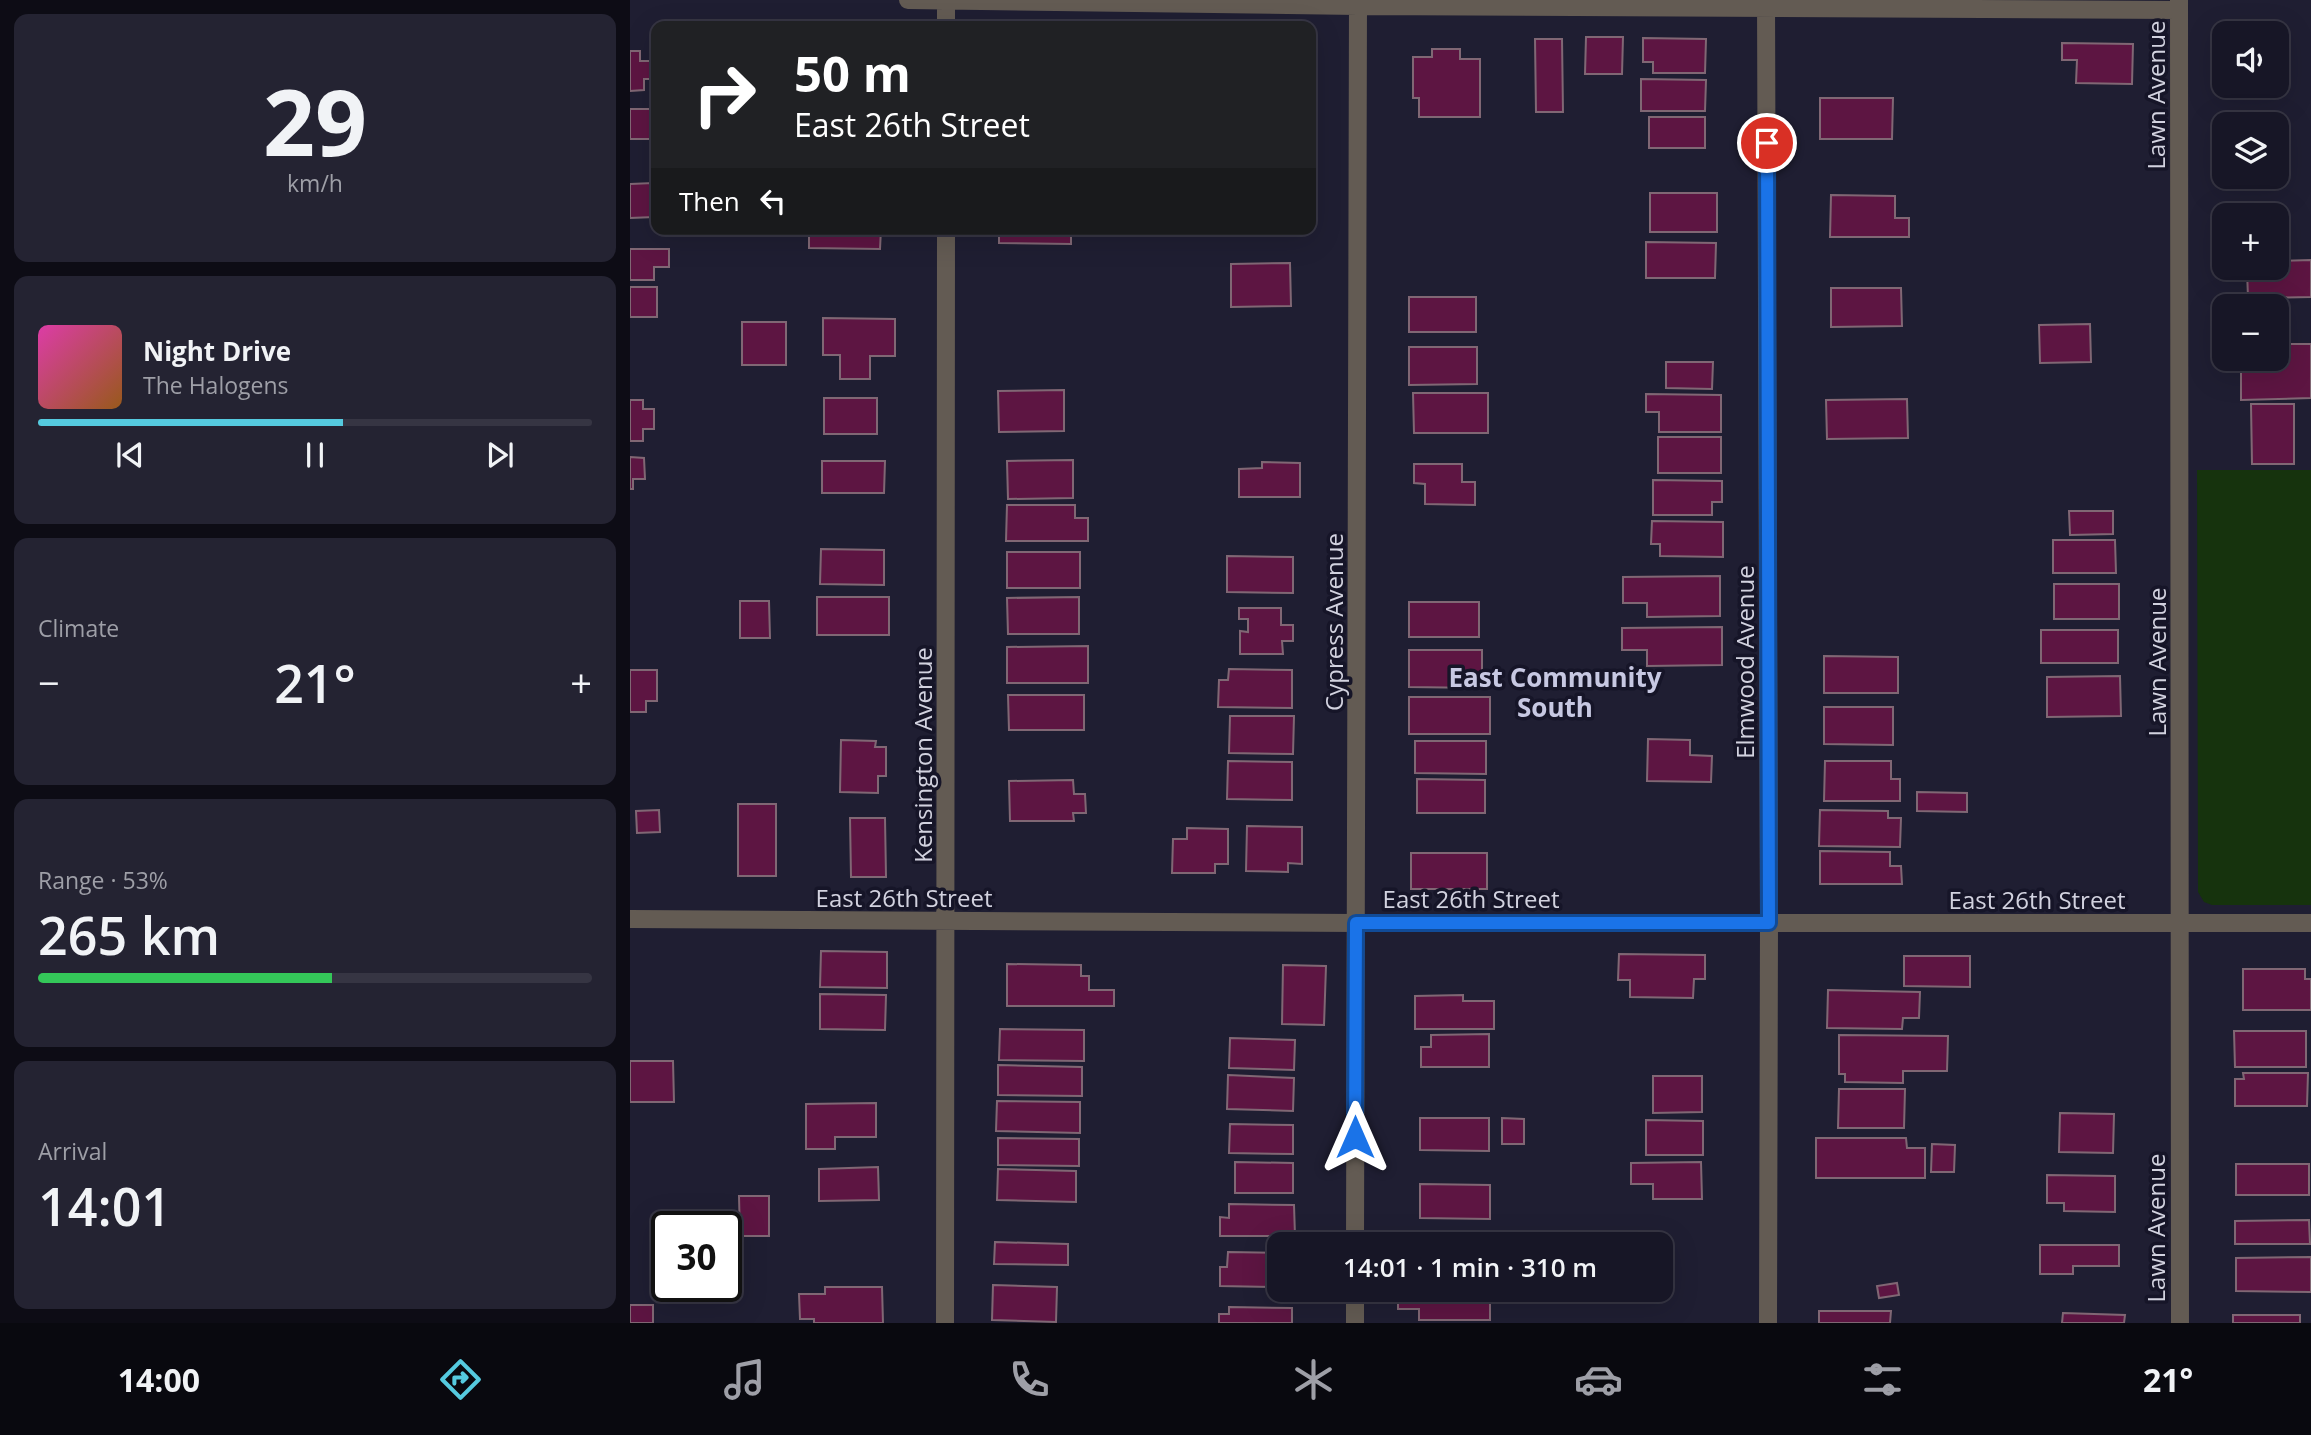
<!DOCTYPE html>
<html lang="en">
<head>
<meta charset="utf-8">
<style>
	:root { --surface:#171626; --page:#242332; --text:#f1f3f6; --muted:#9e9fa7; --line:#363543; --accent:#55cadf }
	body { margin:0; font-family:"Open Sans",sans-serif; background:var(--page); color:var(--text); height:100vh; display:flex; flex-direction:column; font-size:26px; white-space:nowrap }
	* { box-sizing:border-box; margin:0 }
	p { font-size:23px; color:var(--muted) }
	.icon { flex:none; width:38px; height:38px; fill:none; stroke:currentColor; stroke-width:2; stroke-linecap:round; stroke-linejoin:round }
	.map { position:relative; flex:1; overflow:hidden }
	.sheet { display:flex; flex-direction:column; gap:14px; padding:14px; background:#0d0c15; width:630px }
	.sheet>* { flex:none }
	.banner { position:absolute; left:21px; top:21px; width:665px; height:214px; border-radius:14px; box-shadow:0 7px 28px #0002,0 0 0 2px var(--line); background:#202124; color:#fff; overflow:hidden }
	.buttons { position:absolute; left:1582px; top:21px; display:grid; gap:14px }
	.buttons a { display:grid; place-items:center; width:77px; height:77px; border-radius:14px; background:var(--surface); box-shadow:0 7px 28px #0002,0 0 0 2px var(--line); font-size:35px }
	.speed { position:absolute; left:21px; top:1211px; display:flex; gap:14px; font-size:35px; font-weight:700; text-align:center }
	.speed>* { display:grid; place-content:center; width:91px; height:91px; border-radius:50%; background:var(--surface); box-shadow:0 7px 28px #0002,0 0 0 2px var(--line); line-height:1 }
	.speed .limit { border:4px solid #111; border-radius:10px; background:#fff; color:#111 }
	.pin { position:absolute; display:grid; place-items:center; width:60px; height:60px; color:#fff; margin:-30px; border:4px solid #fff; border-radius:50%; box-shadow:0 2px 7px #0007 }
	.me { position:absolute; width:77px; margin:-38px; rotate:0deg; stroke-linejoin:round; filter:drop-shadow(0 0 5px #0008) }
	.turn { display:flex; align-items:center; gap:24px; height:147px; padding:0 28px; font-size:32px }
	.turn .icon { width:91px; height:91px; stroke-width:2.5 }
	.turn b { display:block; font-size:49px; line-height:60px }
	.then { display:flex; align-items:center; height:66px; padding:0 28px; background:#0003; gap:14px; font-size:26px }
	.big { font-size:52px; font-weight:600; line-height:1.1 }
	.sheet .widget { flex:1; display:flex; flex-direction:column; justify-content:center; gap:10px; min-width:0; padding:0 24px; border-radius:14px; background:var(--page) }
	.sheet .dial { align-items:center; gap:0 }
	.dial b { font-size:91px; line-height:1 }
	.song { display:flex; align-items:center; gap:21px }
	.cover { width:84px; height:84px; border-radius:10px; background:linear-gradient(135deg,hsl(320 70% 55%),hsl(30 70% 35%)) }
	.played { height:7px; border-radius:4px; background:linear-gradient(90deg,var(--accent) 55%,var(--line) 55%) }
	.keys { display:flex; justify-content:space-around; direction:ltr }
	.heat { display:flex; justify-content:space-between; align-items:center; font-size:38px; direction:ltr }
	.charge { height:10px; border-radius:5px; background:linear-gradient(90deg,#34c759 53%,var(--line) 0) }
	.trip { position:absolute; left:637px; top:1232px; width:406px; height:70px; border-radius:14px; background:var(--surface); box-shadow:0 7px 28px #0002,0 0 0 2px var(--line); font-weight:600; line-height:70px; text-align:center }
	.dock { display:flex; height:112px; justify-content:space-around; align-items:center; background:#09090f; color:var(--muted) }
	.dock .icon { width:49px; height:49px }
	.dock .on { color:var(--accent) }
	.dock b { font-size:32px; color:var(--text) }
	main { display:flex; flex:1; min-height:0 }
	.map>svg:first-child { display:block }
	.green { fill:#16330d }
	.building { fill:#5d1542; stroke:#806774; stroke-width:2 }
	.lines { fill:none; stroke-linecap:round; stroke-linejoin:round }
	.minor { stroke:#635b53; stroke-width:18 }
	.route-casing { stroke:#114b97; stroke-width:18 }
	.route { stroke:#1a73e8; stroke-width:12 }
	.labels { text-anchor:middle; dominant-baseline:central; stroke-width:7; stroke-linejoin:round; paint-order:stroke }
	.street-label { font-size:24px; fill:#d2d2df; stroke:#161528 }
	.neighbourhood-label { font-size:26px; font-weight:bold; fill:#c7c8e2; stroke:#161528 }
</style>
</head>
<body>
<main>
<section class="sheet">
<div class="widget dial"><b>29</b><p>km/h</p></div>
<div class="widget">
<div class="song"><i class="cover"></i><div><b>Night Drive</b><p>The Halogens</p></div></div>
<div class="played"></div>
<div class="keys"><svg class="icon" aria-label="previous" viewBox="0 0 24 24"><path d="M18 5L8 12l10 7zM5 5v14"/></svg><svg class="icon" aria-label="pause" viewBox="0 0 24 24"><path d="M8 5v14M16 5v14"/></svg><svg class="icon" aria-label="next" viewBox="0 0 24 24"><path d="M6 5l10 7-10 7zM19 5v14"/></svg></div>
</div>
<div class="widget"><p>Climate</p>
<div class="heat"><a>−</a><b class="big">21°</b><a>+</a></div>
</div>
<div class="widget"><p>Range · 53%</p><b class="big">265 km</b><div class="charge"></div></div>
<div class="widget"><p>Arrival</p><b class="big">14:01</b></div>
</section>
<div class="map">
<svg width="1681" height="1323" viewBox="0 0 1681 1323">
	<rect width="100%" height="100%" fill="#1f1e32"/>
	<path class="green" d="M1567,470H1681V905H1582L1574,902L1568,892Z"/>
	<path class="building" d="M956,37H993L992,74H955Z
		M1013,38L1076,39L1075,73H1023V62H1013Z
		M905,39H932L933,112H906Z
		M1432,43L1503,44L1502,84L1446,83L1447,60H1432Z
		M802,49H830V59H850V117H789V98H783V57H802Z
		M0,51H10V61H24L25,79H14V90L0,91Z
		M1011,79L1076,80L1075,111H1011Z
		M1190,98H1263L1262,139H1190Z
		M0,109H26V139H0Z
		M1019,117H1075V148H1019Z
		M23,183L24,217L0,218V184Z
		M1020,193H1087V232H1020Z
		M1201,195L1265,196V218H1279V237H1200Z
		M179,229H251L250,249L179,248Z
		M369,229H441V244L369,243Z
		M1016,242L1086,243L1085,278H1016Z
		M0,249H39V267H24V280H0Z
		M1681,260V297L1618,298L1617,270L1647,268V261Z
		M660,263L661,306L601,307V264Z
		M0,287H27V317H0Z
		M1201,288H1271L1272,326L1201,327Z
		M779,297H846V332H779Z
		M193,318L265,319V356H240V379H210V355H193Z
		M112,322H156V365H112Z
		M1460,324L1461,362L1410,363L1409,325Z
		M1647,344H1681V398L1611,400V365H1621V359H1647Z
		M779,347H847V384L779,385Z
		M1036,362H1083L1082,389L1036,388Z
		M434,390V431L369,432L368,391Z
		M783,393H858V433H784Z
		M1016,394L1091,395V432H1029V412H1016Z
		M194,398H247V434H194Z
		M1277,399L1278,438L1197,439L1196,400Z
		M0,400H13V409H24V429H13V441H0Z
		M1621,404H1664V464H1622Z
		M1028,437H1091V473H1028Z
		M0,457L14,458L15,479H3V489H0Z
		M443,460V498L378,499L377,461Z
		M192,461H255L254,493H192Z
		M632,462L670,463V497H609V469L632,468Z
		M784,464H832V482H845V505L795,504V484L784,483Z
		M1023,480L1092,481V502H1082V515H1023Z
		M377,505H445V518H458V541H376Z
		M1439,511H1483V534L1440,535Z
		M1022,521L1093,522V557L1030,556V544H1021Z
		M1423,540H1485L1486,573H1423Z
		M191,549L254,550V585L190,584Z
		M377,552H450V588H377Z
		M597,556L663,557V593L597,592Z
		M1090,576V616L1017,617V603H993V577Z
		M1424,584H1489V619H1424Z
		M187,597H259V635H187Z
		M449,597V634H378L377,598Z
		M110,601H139L140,638H110Z
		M779,602H849V637H779Z
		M609,608H651V625H663V641H652L653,654H610V631L618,632V619H609Z
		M1092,627V665L1017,666V650H992V628Z
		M1411,630H1488V663H1411Z
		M458,646V683H377V647Z
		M779,650H852V688L779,687Z
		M1194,656L1268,657V693H1194Z
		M599,669L662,670V708L588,707L589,680H598Z
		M0,670H27V701H16V712H0Z
		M1490,676L1491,716L1417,717V677Z
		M378,695H454V730H379Z
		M779,697H860V734H779Z
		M1194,707H1263V745L1194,744Z
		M600,716H664L663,754L599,753Z
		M1018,739L1060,740V755L1082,756L1081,782L1017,781Z
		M211,740L246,741L245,747H256V776H248V793L210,792Z
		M785,741H856V774L785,773Z
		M598,761L662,762V800L597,799Z
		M1195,761H1261V779H1270V801H1194Z
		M787,779L855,780V813H787Z
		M443,780L444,794H455L456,813H443L444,821H380L379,781Z
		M1287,792L1337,793V812L1287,811Z
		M108,804H146V876H108Z
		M29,810L30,832L7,833L6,811Z
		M1190,810L1258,811V818H1271L1270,847L1189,846Z
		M220,818H255L256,877H221Z
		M617,826L672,827V864L658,863V872L616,871Z
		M557,828L598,829V864H585V873H542L543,839H557Z
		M1190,851L1260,852V866H1271L1272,884H1190Z
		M781,853H857V889H781Z
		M191,951L257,952V988L190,987Z
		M989,954L1075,955V979H1064L1063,998L1000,997V980H988Z
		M1274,956H1340V987L1274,986Z
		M377,964L451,965V976H459V990H484V1006H377Z
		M653,965L696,966L694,1025L652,1024Z
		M1613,969H1675V979H1681V1010H1613Z
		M1198,990L1290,992L1289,1018H1273L1272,1029L1197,1028Z
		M190,994L256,995L255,1030L190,1029Z
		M833,995V1001H864V1029H785V996Z
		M370,1029L454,1030V1061L369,1060Z
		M1604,1031H1676V1067H1605Z
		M859,1034V1067H791V1047H801V1035Z
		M1209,1035L1318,1036L1317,1071H1273V1083L1215,1082V1074H1209Z
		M600,1038L665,1040L664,1070L599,1068Z
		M0,1061H43L44,1102H0Z
		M368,1065L452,1067V1096L368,1095Z
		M1613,1073H1678L1677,1106H1605V1079H1614Z
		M598,1075L664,1078L663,1111L597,1109Z
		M1023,1076H1072V1112L1023,1113Z
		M1209,1089H1275L1274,1128H1208Z
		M367,1101L450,1102V1133L366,1131Z
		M246,1103V1137H205V1149H176V1104Z
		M1430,1113L1484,1114L1483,1153L1429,1152Z
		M790,1118H859V1151L790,1150Z
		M872,1118L894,1119V1144H872Z
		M1016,1120L1073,1121V1155H1016Z
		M600,1124L663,1125V1154L599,1153Z
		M368,1138L449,1139V1166L368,1165Z
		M1186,1138H1276L1277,1148H1295V1178H1186Z
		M1302,1144L1325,1145L1324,1172H1301Z
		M605,1162L663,1163V1193H605Z
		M1071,1162L1072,1199H1023V1184H1001V1163Z
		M1606,1164H1679V1195H1606Z
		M248,1167L249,1200L189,1201V1169Z
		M368,1169L446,1171V1202L367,1200Z
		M1417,1175L1485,1176V1212L1434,1211V1203H1417Z
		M790,1184L860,1185V1219L790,1218Z
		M109,1196H139V1236H110Z
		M599,1204L664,1205L665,1236H590V1217L599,1218Z
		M1679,1220L1680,1244H1605V1221Z
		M365,1242L438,1244V1265L364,1264Z
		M1410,1245H1489V1266H1443V1274H1410Z
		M598,1252L649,1253V1287L590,1286V1267H597Z
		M1681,1257V1292L1606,1291V1258Z
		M1267,1283L1269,1295L1249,1298L1247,1286Z
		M363,1285L427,1287L426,1322L362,1320Z
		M195,1287H252L253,1323H184V1319H170L169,1294H195Z
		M768,1290H860V1320H789V1309H768Z
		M0,1305H23V1323H0Z
		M599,1307L662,1308V1323H589V1314H599Z
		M1189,1311H1261L1260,1323H1189Z
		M1433,1313L1495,1315L1494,1323H1432Z
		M1603,1315H1670V1323H1603Z"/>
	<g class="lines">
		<path class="minor" d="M278,0L728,6L1549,10
			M316,0V26
			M1136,0L1139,923L1138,1323
			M1549,0L1550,1323
			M0,919L726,923H1681
			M725,1244L728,0
			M315,1323L316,229
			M725,1323V1290"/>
	</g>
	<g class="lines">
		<g class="route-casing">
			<path id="route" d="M725,1137L726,923H1139L1137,143"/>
		</g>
		<use href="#route" class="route"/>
	</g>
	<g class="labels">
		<g class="street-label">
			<text transform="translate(1525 95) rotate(-90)">Lawn Avenue</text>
			<text transform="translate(703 622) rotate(-90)">Cypress Avenue</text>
			<text transform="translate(1114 662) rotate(-90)">Elmwood Avenue</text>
			<text transform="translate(1526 662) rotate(-90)">Lawn Avenue</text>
			<text transform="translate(292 755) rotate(-90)">Kensington Avenue</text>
			<text x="274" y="897">East 26th Street</text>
			<text x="841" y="898">East 26th Street</text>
			<text x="1407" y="899">East 26th Street</text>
			<text transform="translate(1525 1228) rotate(-90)">Lawn Avenue</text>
		</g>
		<g class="neighbourhood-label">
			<text x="925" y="677">East Community<tspan x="925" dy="30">South</tspan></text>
		</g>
	</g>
</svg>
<div class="buttons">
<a><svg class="icon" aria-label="sound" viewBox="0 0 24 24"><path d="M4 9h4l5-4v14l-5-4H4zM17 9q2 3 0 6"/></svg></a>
<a><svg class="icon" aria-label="layers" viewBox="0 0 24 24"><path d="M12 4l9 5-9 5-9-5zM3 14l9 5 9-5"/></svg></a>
<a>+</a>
<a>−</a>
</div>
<div class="speed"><div class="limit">30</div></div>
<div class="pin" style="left:1137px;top:143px;background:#d93025"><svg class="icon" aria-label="arrive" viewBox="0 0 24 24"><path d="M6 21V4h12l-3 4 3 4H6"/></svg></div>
<svg class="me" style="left:725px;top:1137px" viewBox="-20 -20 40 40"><path d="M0-17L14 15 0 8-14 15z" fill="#1a73e8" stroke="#fff" stroke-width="4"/></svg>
<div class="trip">14:01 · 1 min · 310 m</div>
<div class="banner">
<div class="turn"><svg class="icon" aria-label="right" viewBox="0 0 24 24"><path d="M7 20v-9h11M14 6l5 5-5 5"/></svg><div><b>50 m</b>East 26th Street</div></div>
<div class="then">Then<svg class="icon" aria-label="left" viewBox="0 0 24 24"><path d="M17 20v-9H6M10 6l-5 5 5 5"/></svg></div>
</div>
</div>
</main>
<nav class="dock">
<b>14:00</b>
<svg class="icon on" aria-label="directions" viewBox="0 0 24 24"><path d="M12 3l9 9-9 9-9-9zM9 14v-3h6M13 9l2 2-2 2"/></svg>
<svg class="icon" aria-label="music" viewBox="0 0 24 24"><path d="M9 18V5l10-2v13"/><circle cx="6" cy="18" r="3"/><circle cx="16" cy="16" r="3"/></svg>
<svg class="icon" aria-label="phone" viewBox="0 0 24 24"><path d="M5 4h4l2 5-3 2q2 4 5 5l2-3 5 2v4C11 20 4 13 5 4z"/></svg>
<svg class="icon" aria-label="climate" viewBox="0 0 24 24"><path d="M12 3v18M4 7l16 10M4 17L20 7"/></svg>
<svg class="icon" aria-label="car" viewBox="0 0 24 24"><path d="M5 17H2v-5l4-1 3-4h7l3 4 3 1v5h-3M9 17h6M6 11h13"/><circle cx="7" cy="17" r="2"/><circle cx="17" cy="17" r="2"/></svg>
<svg class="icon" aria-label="filters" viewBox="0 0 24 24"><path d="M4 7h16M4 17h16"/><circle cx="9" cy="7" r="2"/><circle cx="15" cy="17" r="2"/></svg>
<b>21°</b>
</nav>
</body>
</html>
